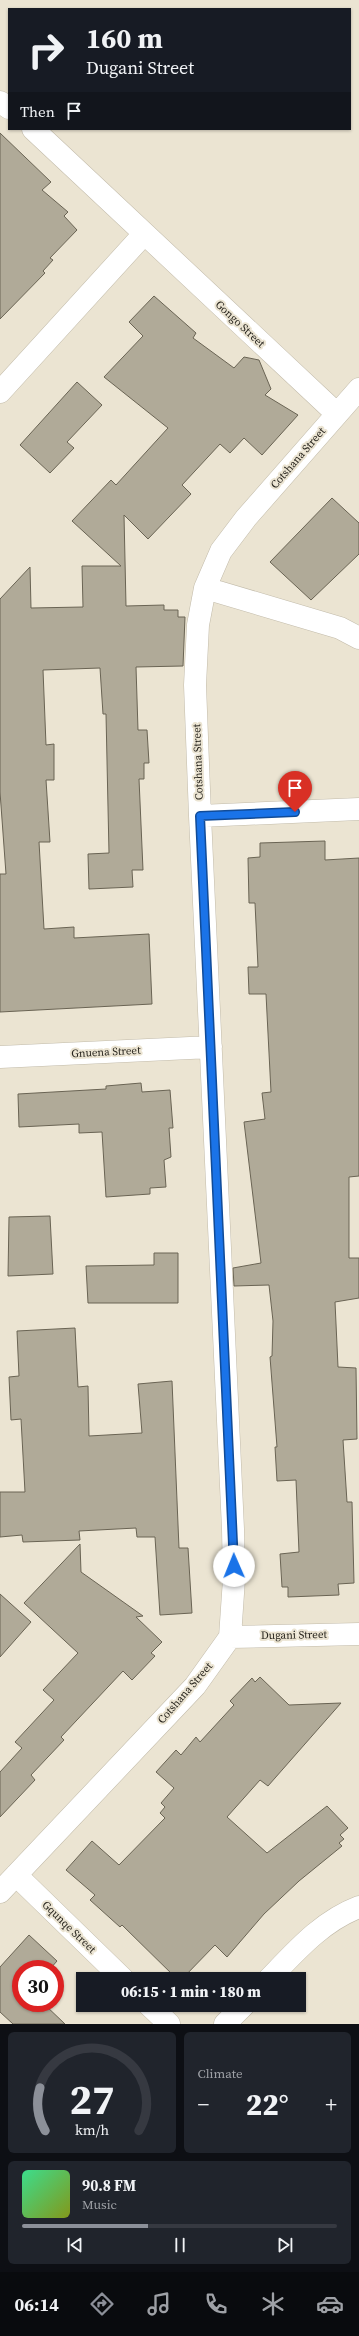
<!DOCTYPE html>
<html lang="en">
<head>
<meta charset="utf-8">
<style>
	:root { --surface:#171b24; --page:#20242c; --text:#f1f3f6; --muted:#9ea1a6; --line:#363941; --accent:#8c9099 }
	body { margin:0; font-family:"Source Serif 4",serif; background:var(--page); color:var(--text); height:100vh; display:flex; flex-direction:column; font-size:15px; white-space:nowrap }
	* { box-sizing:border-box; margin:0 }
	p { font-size:13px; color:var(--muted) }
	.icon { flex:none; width:22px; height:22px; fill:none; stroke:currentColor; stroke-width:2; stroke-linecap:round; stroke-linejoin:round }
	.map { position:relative; height:2024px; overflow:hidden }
	.side { display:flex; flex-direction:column; gap:8px; padding:8px; background:#0d0f14; flex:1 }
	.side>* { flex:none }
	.hud { position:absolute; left:8px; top:8px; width:343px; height:122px; border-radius:0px; box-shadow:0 1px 3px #0004; background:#171b24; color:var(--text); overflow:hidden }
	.speed { position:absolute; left:12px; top:1960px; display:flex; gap:8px; font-size:20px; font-weight:700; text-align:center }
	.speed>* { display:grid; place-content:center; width:52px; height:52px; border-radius:50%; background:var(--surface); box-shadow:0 1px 3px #0004; line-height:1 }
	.speed .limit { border:6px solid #d22; background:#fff; color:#111 }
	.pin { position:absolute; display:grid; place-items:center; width:34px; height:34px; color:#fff; margin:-41px -17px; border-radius:50% 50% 50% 0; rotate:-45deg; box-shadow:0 0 4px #0007 }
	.pin .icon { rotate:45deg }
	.me { position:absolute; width:44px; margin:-22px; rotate:359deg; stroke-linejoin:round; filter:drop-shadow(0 0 3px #0008) }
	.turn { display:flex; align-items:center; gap:14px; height:84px; padding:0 12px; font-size:18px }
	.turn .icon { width:52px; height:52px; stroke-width:2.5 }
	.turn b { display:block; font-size:28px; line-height:34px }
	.then { display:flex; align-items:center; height:38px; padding:0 12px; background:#0003; gap:8px; font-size:15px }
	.big { font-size:30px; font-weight:800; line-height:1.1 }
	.side .tile { flex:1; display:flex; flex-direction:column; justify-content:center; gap:6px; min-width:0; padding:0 14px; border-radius:6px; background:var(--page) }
	.side .dial { align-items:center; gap:0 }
	.dial svg { height:104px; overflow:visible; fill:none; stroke:var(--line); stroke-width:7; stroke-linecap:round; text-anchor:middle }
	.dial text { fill:var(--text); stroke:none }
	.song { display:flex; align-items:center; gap:12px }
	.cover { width:48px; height:48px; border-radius:6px; background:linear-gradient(135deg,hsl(150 70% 55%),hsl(70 70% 35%)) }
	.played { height:4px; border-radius:2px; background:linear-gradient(90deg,var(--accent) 40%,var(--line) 40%) }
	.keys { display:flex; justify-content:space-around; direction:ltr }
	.heat { display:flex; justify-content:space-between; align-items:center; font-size:22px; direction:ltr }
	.side .tiles { flex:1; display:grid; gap:8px; grid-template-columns:1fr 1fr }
	.tile:last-child { grid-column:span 2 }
	.trip { position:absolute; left:76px; top:1972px; width:230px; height:40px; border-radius:0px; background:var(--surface); box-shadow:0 1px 3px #0004; font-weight:800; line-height:40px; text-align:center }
	.menu { display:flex; height:64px; justify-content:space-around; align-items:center; background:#090b0e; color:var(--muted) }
	.menu .icon { width:28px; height:28px }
	.menu .active { color:var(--accent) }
	.menu b { font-size:18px; color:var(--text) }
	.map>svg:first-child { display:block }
	.building { fill:#b0aa98; stroke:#6a6454 }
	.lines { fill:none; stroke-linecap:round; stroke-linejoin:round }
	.minor-casing { stroke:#c2bbaa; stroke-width:23 }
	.minor { stroke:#fff; stroke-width:22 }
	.route-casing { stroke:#114b97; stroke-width:10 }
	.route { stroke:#1a73e8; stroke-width:7 }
	.labels { text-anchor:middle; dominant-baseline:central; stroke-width:4; stroke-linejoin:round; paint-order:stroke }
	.street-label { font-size:11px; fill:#27241d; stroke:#ebe4d2 }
</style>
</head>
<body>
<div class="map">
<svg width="359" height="2024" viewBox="0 0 359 2024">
	<rect width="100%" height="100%" fill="#ebe4d2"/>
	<path class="building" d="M0,133L51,182L42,190L68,212L64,216L77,230L50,258L53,260L43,271L45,273L0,319Z
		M154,296L196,333L193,338L234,368L244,357L259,360L271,389L265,395L298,415L262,455L244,438L230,453L220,444L182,485L191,494L148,539L124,515L126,606L164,605V610H178V617H185L183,666L136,667L138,730H147L149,763H144V779H139L143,870H132L133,887L89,889L88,854L109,853L106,714H103L100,668L43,670L46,745L54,744V780H46L50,842H39L44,929L74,927V938L149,934L152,1004L0,1012V874H6L0,792V599L30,567L31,608L83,607L82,566H121L72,521L111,480L116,485L168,428L104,377L143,336L129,322Z
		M77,382L102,405L67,442L74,448L50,473L20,445Z
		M332,498L359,523V554L311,600L270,562Z
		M325,841V860L359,858V1176L349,1177V1258H359V1298L335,1302L338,1367L356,1368L357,1439L343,1440L347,1502H352L354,1583L338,1584L339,1595L288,1597V1587H282L280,1554L299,1552L296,1480L277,1481L275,1447H277L270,1357L272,1356L273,1321L269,1285L234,1286L233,1268L261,1263L244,1122L265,1119L262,1093L271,1092L266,994H249L248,967H258L255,903H249L248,858L260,857V843Z
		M141,1083L142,1092L170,1090L173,1128H169L171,1157L164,1160L166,1187L150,1188V1194L106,1197L102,1132L79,1133V1124L19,1127L18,1094L106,1089V1086Z
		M50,1216L53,1274L8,1276L9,1217Z
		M154,1253H178V1303H88L86,1266L154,1265Z
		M75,1328L78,1387L88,1386L89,1436L142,1433L138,1384L172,1381L179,1548H188L192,1613L160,1615L155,1537H137L136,1528L79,1531L80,1540L23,1542L22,1535L0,1537V1492H25L21,1419L11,1420L9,1377L19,1376L17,1331Z
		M80,1544L81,1572L143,1616L136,1617L162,1642L151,1653L155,1656L132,1680L123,1671L61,1737L64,1740L31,1775L35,1780L0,1817V1772L22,1748L15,1742L54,1700L43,1690L78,1653L24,1603Z
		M0,1594L31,1622L0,1657Z
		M260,1677L289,1705L341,1703L268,1786L260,1780L227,1817L267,1853L327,1806L348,1828L340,1835L344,1839L339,1843L342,1846L299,1881L264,1914L227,1957L215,1945L182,1979H177L122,1925L120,1927L90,1900L95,1895L66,1870L92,1841L119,1865L165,1818L160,1813L165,1807L161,1803L174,1788L156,1772L176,1750L181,1755L196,1737L200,1742L234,1705L230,1701L252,1678L255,1682Z
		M29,1935L57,1961L50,1969H21V2003H43L65,2024H13L0,2012V1967Z"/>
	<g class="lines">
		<g class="minor-casing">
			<path id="minor" d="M0,102L9,108
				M33,129L337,414
				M0,392L144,234
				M205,588L340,628L359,638
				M200,816L359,809
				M0,1057L211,1047
				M230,1637L359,1634
				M16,1875L123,1979
				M0,1892L195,1686L230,1637L234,1579L233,1529L200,816L195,685L198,625L205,588L221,551L246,518L359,389
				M269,1979C296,1951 322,1921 359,1907
				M149,2005L169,2024
				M225,2024L244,2005"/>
		</g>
		<use href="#minor" class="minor"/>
	</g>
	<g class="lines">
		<g class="route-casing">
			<path id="route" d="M234,1566L200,816L295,812"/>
		</g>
		<use href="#route" class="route"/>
	</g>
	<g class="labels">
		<g class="street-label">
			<text transform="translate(240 324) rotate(43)">Gongo Street</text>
			<text transform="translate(298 458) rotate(-49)">Cotshana Street</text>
			<text transform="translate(198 762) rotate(-92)">Cotshana Street</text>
			<text transform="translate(106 1052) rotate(-3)">Gnuena Street</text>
			<text transform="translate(294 1635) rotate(-1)">Dugani Street</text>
			<text transform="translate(185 1693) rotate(-49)">Cotshana Street</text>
			<text transform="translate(69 1927) rotate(44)">Gqunqe Street</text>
		</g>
	</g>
</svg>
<div class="speed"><div class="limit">30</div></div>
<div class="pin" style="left:295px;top:812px;background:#d93025"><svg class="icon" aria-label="arrive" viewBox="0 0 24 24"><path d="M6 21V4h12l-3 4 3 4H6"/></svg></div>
<svg class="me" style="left:234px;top:1566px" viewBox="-20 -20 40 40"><circle r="19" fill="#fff"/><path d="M0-13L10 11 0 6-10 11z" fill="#1a73e8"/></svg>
<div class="trip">06:15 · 1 min · 180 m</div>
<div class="hud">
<div class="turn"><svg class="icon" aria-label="right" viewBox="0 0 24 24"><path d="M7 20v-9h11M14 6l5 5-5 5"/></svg><div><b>160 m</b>Dugani Street</div></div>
<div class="then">Then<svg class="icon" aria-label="arrive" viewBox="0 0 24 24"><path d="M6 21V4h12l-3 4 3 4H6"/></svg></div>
</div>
</div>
<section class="side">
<div class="tiles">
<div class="tile dial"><svg viewBox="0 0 100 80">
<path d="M14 69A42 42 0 1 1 86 69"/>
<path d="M14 69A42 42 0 0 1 10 36" stroke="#8c9099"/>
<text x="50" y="56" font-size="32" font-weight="700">27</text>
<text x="50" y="72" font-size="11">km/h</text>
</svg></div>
<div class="tile"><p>Climate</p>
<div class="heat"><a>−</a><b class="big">22°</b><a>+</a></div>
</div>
<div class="tile">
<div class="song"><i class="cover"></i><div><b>90.8 FM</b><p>Music</p></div></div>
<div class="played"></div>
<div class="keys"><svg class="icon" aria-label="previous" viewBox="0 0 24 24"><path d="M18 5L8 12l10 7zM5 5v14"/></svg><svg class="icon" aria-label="pause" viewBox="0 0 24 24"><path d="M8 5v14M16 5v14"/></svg><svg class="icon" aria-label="next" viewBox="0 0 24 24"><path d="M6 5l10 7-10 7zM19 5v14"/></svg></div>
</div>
</div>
</section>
<nav class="menu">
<b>06:14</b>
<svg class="icon active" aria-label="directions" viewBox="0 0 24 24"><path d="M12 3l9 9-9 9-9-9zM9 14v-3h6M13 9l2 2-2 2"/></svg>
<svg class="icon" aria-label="music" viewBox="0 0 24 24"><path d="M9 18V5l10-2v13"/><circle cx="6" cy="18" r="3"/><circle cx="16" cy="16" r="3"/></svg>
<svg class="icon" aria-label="phone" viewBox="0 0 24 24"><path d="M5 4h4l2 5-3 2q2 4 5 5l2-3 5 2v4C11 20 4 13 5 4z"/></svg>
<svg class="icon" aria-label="climate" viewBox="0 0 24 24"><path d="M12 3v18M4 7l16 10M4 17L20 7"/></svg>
<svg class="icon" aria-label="car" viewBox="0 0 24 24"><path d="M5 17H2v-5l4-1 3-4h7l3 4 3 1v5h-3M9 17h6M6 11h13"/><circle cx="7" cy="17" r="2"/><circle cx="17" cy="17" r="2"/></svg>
</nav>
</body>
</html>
